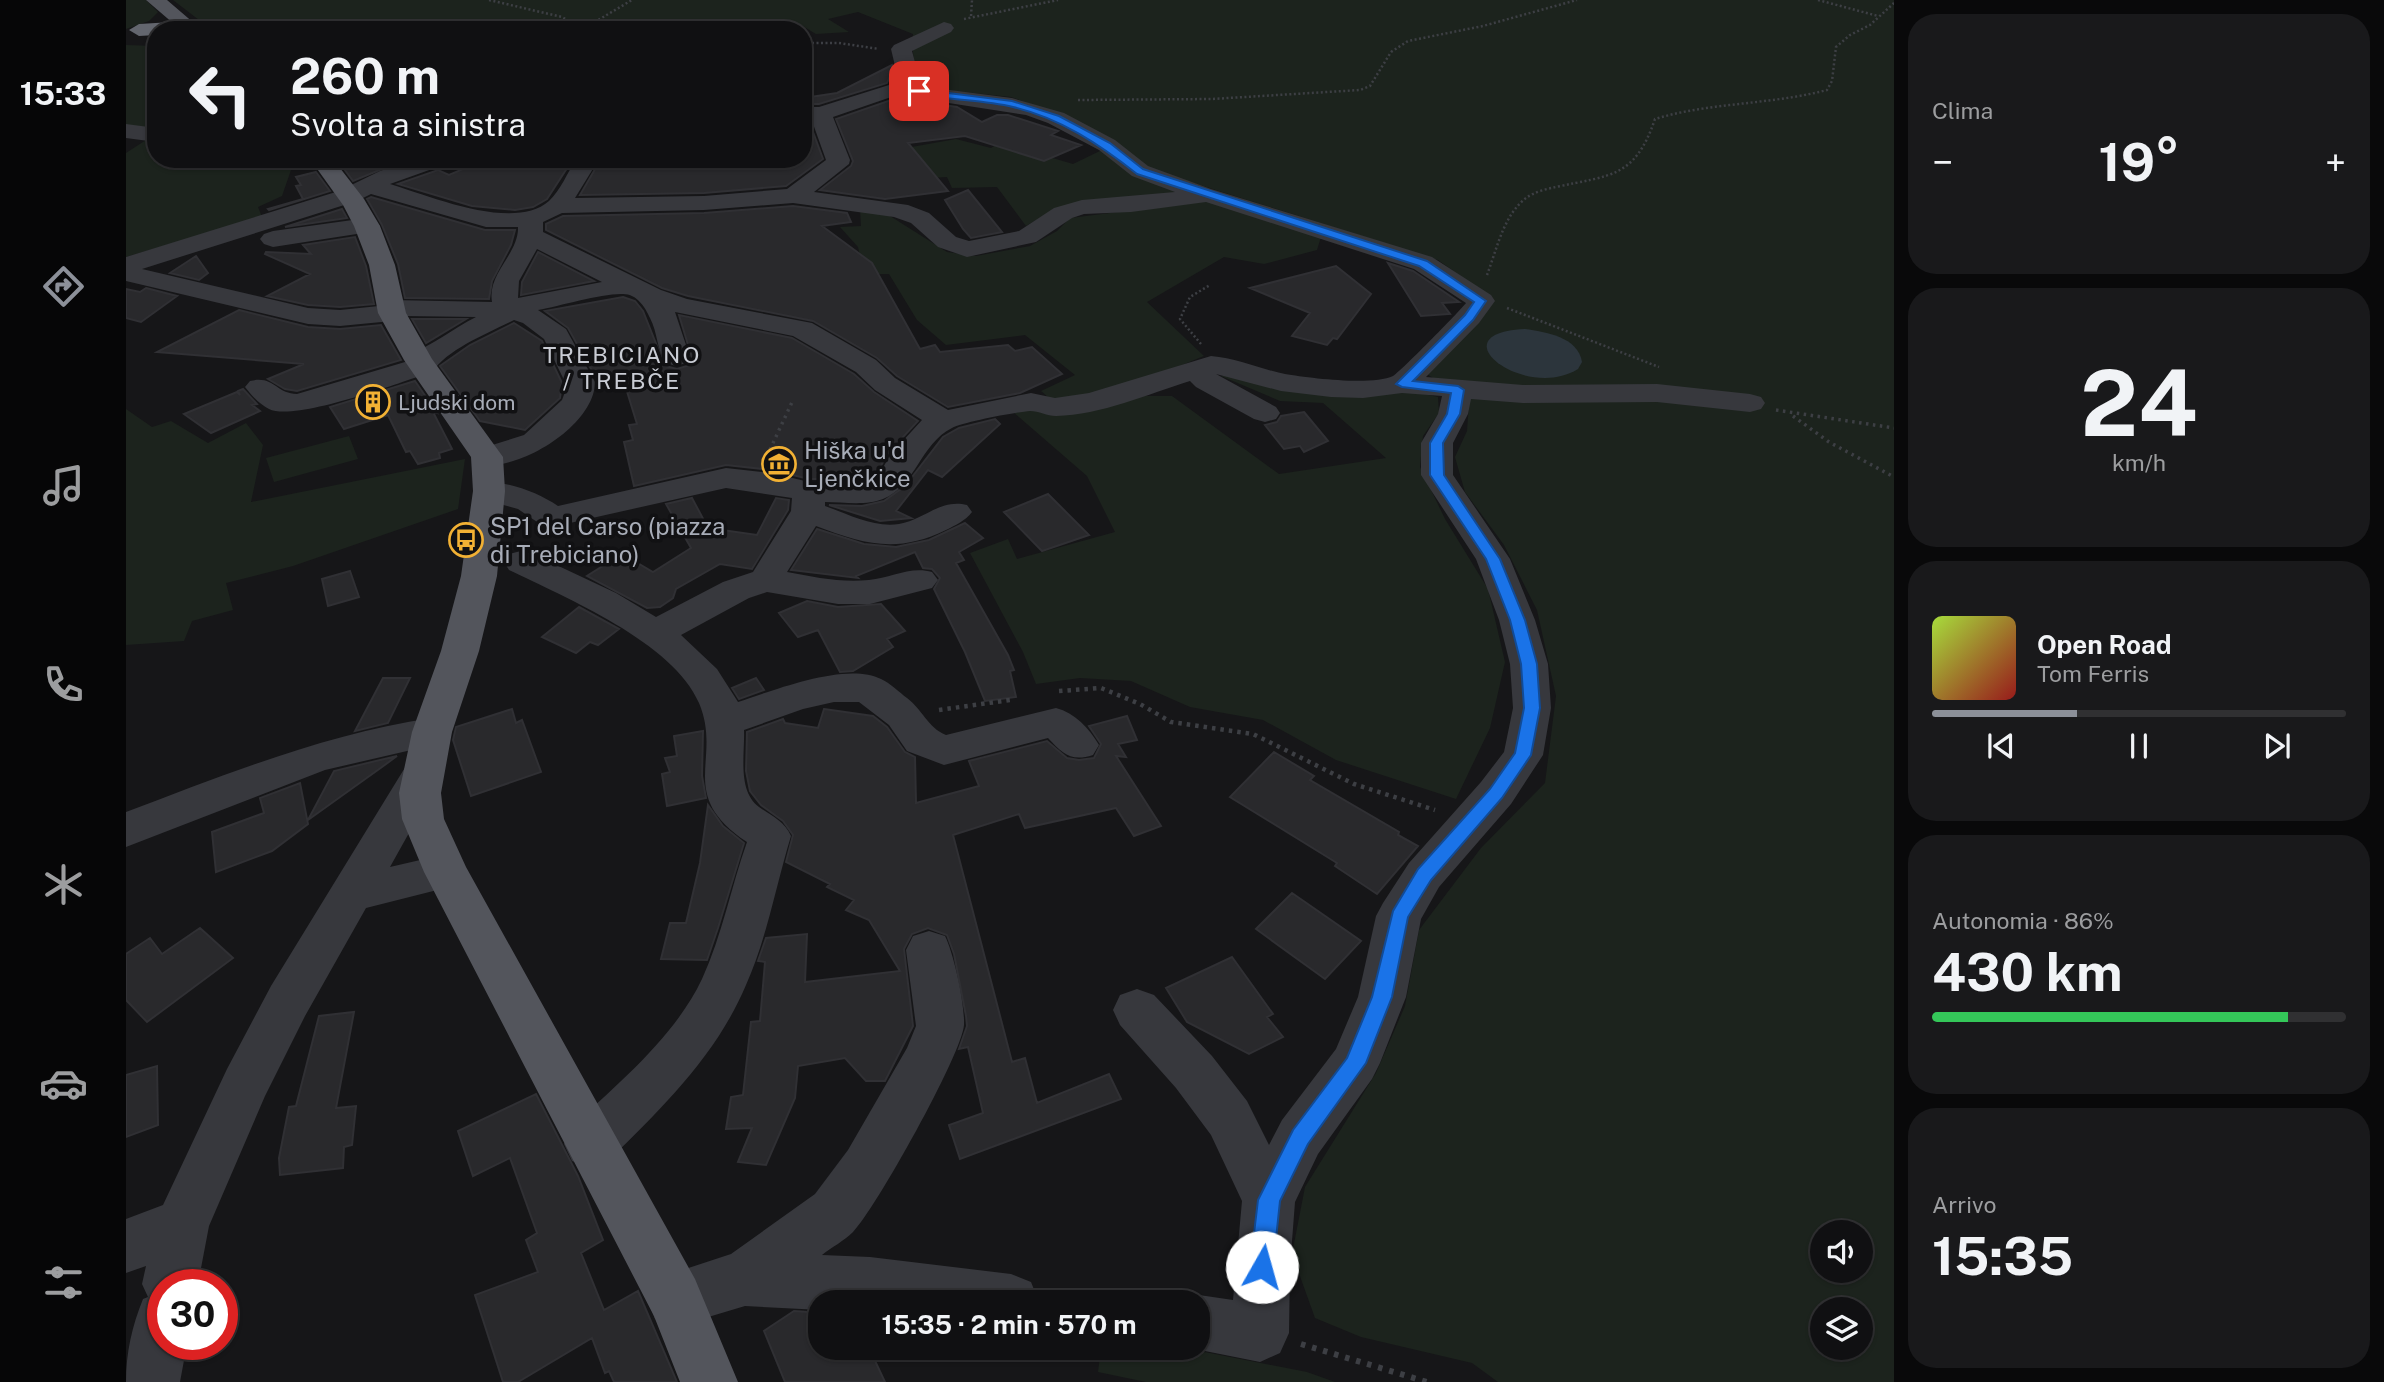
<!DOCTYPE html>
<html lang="it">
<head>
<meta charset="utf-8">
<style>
	:root { --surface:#101012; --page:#19191b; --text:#f1f3f6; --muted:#9c9d9f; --line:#303032; --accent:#8c9099 }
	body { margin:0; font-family:"Public Sans",sans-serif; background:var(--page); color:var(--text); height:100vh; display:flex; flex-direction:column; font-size:26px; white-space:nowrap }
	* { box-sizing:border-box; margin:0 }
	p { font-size:23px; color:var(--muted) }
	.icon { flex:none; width:38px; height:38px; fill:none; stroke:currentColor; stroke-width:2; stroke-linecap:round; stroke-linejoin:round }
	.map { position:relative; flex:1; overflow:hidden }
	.side { display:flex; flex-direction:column; gap:14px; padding:14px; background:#09090a; width:490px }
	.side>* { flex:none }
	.guide { position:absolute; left:21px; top:21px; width:665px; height:147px; border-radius:28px; box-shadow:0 2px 5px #0004,0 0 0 2px var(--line); background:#101012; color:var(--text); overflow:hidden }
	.fabs { position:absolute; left:1684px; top:1220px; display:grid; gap:14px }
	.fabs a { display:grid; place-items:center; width:63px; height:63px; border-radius:50%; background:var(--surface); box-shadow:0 2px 5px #0004,0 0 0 2px var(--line); font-size:35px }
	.speed { position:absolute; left:21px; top:1269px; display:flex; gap:14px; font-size:35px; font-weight:700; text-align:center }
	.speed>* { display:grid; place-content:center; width:91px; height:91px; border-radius:50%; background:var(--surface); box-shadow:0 2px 5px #0004,0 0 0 2px var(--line); line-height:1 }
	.speed .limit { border:10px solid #d22; background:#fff; color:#111 }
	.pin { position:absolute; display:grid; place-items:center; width:60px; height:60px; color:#fff; margin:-30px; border-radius:14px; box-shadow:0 4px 10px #0006 }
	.me { position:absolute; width:77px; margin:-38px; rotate:7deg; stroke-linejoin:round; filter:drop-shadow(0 0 5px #0008) }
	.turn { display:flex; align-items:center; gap:24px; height:147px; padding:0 28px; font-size:32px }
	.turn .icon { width:91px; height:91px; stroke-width:2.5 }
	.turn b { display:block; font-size:49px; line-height:60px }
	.big { font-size:52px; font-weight:700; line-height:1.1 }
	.side .card { flex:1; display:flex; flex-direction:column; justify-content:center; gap:10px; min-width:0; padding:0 24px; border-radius:28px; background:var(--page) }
	.side .dial { align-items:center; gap:0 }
	.dial b { font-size:91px; line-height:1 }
	.song { display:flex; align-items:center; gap:21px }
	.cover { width:84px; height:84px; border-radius:10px; background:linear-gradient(135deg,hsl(80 70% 55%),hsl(0 70% 35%)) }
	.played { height:7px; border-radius:4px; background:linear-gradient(90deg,var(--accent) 35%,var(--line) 35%) }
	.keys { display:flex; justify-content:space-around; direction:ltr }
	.heat { display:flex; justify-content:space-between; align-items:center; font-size:38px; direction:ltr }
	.charge { height:10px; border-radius:5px; background:linear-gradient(90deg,#34c759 86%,var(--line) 0) }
	.trip { position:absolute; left:682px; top:1290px; width:402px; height:70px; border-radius:28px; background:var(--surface); box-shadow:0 2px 5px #0004,0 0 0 2px var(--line); font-weight:700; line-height:70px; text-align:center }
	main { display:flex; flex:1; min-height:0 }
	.menu { display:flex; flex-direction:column; width:126px; justify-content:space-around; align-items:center; background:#060607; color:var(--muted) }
	.menu .icon { width:49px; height:49px }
	.menu .active { color:var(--accent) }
	.menu b { font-size:32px; color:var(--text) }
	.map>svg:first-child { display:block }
	.green { fill:#1c231d; fill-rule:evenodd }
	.water { fill:#2c353c }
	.building { fill:#29292c; stroke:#303034; stroke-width:2 }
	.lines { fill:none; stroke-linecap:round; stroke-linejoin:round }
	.path-far3 { stroke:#3d3f44; stroke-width:2.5; stroke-dasharray:2 2.5; stroke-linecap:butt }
	.path-far2 { stroke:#3d3f44; stroke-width:3.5; stroke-dasharray:2.5 4.5; stroke-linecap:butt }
	.path-far1 { stroke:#3d3f44; stroke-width:4.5; stroke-dasharray:3.5 5; stroke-linecap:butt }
	.path { stroke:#3d3f44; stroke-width:6; stroke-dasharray:4.5 7; stroke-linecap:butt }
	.minor { fill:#37383d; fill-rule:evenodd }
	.major { fill:#53555c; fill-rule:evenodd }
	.highway { fill:#63666e; fill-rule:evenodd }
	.route { fill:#1a73e8; stroke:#114b97; stroke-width:2 }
	.labels { text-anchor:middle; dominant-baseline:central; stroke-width:7; stroke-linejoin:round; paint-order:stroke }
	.far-poi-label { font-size:21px; fill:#a8adb8; stroke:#111113; text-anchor:start }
	.far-quarter-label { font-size:23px; letter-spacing:2px; fill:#c9ccd4; stroke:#111113 }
	.poi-label { font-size:24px; fill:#a8adb8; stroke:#111113; text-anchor:start }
</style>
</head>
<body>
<main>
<nav class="menu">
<b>15:33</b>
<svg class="icon active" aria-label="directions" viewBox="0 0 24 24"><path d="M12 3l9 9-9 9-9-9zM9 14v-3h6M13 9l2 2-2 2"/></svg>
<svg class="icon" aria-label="music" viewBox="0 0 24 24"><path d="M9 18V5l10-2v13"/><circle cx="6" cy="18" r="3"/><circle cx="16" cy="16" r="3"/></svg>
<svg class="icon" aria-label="phone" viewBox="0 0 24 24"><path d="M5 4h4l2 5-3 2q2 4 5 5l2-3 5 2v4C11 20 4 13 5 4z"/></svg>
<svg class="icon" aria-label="climate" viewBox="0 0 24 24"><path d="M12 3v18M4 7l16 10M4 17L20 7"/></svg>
<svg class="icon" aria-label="car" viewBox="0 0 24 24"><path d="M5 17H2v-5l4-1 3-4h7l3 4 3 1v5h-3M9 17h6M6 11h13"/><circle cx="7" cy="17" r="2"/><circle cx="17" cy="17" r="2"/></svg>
<svg class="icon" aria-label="filters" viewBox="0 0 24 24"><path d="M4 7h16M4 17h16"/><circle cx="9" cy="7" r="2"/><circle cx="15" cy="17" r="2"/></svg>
</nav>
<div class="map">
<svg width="1768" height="1382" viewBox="0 0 1768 1382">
	<rect width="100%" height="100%" fill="#161618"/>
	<path class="green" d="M0,0H20L32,12L23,21L0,29Z
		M47,0H1768V1382H1372L1346,1363L1235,1337L1189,1318L1166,1254L1179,1187L1250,1073L1279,1006L1293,930L1355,848L1419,783L1430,696L1411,610L1378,545L1339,492L1329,457L1341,431L1343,403L1301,374L1360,306L1346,284L1312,260L1023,169L942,118L885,97L800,88C787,75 786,51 787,34L732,12L702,19L723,32L690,34L675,25L648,30H86ZM1696,1232H1734V1270H1696ZM1696,1309H1734V1348H1696Z
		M0,45L30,46V131L0,125Z
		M882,138L906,152L947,164L978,149L1061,194L922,213L900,226L871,187L826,188L821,177L805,178L780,148L830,139L865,148Z
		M20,140L30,141V159H159L178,163L165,170L156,196L132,207L136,217L0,257V153Z
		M1080,201L1195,237L1191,250L1138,264L1098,257L1021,302L1078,356C1040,371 969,405 928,400C923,399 920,395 915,391L949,375L899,335L820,345L791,320L763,274H738L732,247L714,227L735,226L734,209L764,216L821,252L850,256L904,246L931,231L944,218Z
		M1109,375L1284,391L1312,397L1313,413L1297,436L1294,467L1319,519L1362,589L1379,662L1364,728L1330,799L1210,760L1137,720L1064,707L1005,681L954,678L910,684L897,652L844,553L882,539L891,559L989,532L961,476L887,412L1011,396H1046L1153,474L1260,458L1197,403L1154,401L1095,376Z
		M0,409L26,427L45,421L82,443L120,423L137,445L125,502L339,459L332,509L167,566L100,583L107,610L66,621L58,641L0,645Z
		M223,436L232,459L148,482L140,458Z
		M975,1348H1058L1181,1372L1209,1382H1020L972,1372Z"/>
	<path class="water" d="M1399,329C1420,332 1452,337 1456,362L1452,369C1399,402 1309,333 1399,329Z"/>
	<path class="building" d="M766,65L767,70L761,83L693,104H677V98L711,93Z
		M771,98L831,107L856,122L871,115H882L932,131L925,135L955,145L918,161L839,136L782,143L822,191L759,199L694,190L725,166L727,161L710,119Z
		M677,124H684L697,159L660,186L578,193L454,195L475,159H677Z
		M245,159H280L227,181L216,166Z
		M361,159H447L421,199L407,207L389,210L346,206L272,184L312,170L323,175Z
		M190,172L204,191L143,210L142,209L177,199L170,186L175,185L170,177Z
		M842,190L876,232L845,238L837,229L819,200Z
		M245,197L359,230H389L385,245L366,281L363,299L279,298L272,264L256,225L241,199Z
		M667,206L721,213L725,222L696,226L746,263L794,349L809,345L814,352L882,345L889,351L906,347L936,374L894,393L822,407L771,376L751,358L687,321L562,296L536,288L420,230V224L437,216L578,213Z
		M216,209L221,218L159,227Z
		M229,237L240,266L248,304L214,307L182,305L141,296L184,274L139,254L140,252L185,254L177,245Z
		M412,252L468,281L395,295L396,282Z
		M70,256L82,273L73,280L44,273Z
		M1262,263L1287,271L1333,302L1316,303L1324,314L1295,316Z
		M1210,266L1245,294L1211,339L1207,338L1201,345L1166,336L1184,313L1124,288Z
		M20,288L51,296L15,322L0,318V289L14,292Z
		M497,297L509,301L517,311L539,366L551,369L561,366L566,358L553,315L666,338L728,374L748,392L792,421L762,453L751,473L739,479H683L646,470L600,465L508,486L498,442L507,440L503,425L511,424L499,385L469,376L442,328L419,311Z
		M113,310L182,327L214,329L255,325L275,360L171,391L159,389L142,379L178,364L31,352Z
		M286,319H340L300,343Z
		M388,323L416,341L436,383L434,398L399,430L354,421L314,366L344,345Z
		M289,381L311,413L307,412L326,449L313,453L314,458L292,464L284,451L280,452L262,415L218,429L204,407Z
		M117,389L131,404L126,405L134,411L85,433L58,414L111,392L114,395L112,391Z
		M1178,412L1202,441L1178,452L1174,446L1158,449L1139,425L1151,422L1155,416Z
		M869,419L874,424L816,477L802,470L770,511L785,518L754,521L703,505L736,506L758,501L779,486L817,437L833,428Z
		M922,494L963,535L916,551L878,512Z
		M566,498L582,528L631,535L650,498L663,500L662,510L626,569L594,564L550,589L547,598L534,607L521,608L461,576L496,554L527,572L565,548L540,504Z
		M839,523L857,538L833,552L838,560L830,563L882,655L888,670L884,671L890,697L859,701L839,652L808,589L814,578L806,569L797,568L789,552L730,576L732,578L665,570L691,529L738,544L770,547L803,540Z
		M224,571L233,597L202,606L196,579Z
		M681,601L712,607L755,604L779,631L761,639L767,647L727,671L714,672L692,630L672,637L653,613Z
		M453,607L493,629L472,645L464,642L450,653L416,637Z
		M257,678H284L262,723L229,731Z
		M630,678L638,690L613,699L606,688Z
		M386,709L390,723L396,720L415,772L345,796L327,740L330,727Z
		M698,709L747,716L761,727L779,752L789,757L790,803L853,786L843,761L921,741L941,758L953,760L968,758L975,744L963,726L1001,716L1011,740L992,744L1000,757L990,756L1035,826L1008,836L990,808L899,828L893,814L827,835L886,1062L899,1058L911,1103L983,1074L995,1099L834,1159L823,1125L857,1113L842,1047L833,1049L841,1026L840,1016L828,954L821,935L802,928L786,934L778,949L787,1026L759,1081H740L719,1058L672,1066L669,1098L640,1165L612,1162L626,1128L600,1129L605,1097L617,1095L625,1022L634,1021L639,962L632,961L640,938L681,934L679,982L774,971L743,920L720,910L728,900L701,887L704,884L660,862L667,835L657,821L635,805L624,791L620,771L621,732L657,719L659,723L692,728Z
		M577,731L576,776L580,798L541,806L536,774L544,772L539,758L551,756L548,736Z
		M1148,752L1188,776L1184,780L1273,832L1272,835L1292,846L1251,894L1209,866L1211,863L1104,797Z
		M271,756L256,767L182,820L208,771Z
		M174,783L182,824L146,851L90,872L86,832L138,813L134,798Z
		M582,805L597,826L618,843L592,928L581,960L535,959L544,923H560L574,863Z
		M1166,893L1235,941L1199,979L1130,929Z
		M74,928L107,958L21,1022L0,1000V954L24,938L36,954Z
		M1106,957L1147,1014L1141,1017L1157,1037L1123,1054L1061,1022L1040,988Z
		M228,1012L210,1108L230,1106L226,1145L218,1147L217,1168L154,1175L153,1158L163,1107L170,1106L193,1016Z
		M31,1066L32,1125L0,1137V1075Z
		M410,1094L452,1176L477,1240L455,1253L478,1310L512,1291L551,1382H488L483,1371L479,1373L466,1338L392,1382H377L349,1295L412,1272L400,1240L411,1233L384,1158L347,1176L332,1131Z
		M668,1311L682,1312L684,1317L695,1313V1348H743L759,1382H659L638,1331Z"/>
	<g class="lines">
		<path class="path-far3" d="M363,0L436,17L457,29
			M1692,0L1752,16
			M845,16L846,0
			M838,19L932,0
			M457,29L506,0
			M677,43H713L753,49
			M952,100L1086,99L1234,90L1244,86L1265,52L1282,41L1357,26L1451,0
			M1361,275C1371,249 1377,216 1400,198C1408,192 1420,189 1430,187C1485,175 1509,178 1529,119C1585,102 1644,105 1701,90L1706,81L1710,47L1724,35L1744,25L1768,3
			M1381,308L1533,367
			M1075,344L1054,319L1064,297L1084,285"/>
		<path class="path-far2" d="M1650,410L1768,428
			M1667,416L1703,442L1768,477
			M641,456L667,400"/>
		<path class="path-far1" d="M933,691L975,688L1014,704L1045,722L1127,734L1228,784L1309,810
			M813,710L884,700"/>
		<path class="path" d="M1175,1344L1301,1382"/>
		<path class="minor" d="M818,22L825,24L828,28L825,32L786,51L791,70L785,85L886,98L938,113L989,140L1022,166L1085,189L1306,257L1365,295L1369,301L1353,323L1300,377L1397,385L1531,384L1624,394L1635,397L1639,403L1635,409L1624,412L1531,402L1397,403L1345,399L1342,414L1327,443V475L1384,559L1409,620L1422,664L1425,708L1417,755L1385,804L1313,887L1295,919L1280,997L1254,1063L1246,1079L1192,1154L1169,1202L1164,1267L1163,1333L1154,1353L1134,1362L1064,1348H1073V1302H1055L1073,1295L1107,1300L1116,1201L1085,1135L1050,1088L994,1025L987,1010L994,995L1011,989L1028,995L1086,1056L1121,1101L1143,1145L1156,1120L1210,1049L1232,997L1250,916L1257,903L1283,863L1355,782L1378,752L1387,708L1384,664L1373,620L1350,559L1295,475V443L1312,414L1316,396L1276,393L1237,398L1205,397L1155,391L1090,374L1150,407L1154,413L1150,419L1139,422L1128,419L1070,387L1064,381C1022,394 975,415 930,416C921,416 913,411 904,411C890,412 837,422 826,428C794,444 790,486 757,499C740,506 717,502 699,502V506C722,514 748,528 773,524C798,520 815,498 841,505L846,512C839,521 830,525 820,530C771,554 737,544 690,526L661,572C688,577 715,583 743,580C765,578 784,566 806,572L812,580L806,588L744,604H712L641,592L623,598L555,635L591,669L612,702C646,691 720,661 755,679C764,683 773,692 781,698C796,709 802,728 820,735L930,708C949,713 963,728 973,745L967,755C945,762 937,754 922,738L818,765L781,751L763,725L733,702H708L677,709L618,730C619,754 611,791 633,807C647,817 658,821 665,836C650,885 641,938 620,985C590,1056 536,1108 482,1161L464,1168L446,1161L438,1144L446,1127C492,1083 548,1038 576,979C596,936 605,887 621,842C549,794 597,760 573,703C548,643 439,597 383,570L378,562L383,554L395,551L407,554L490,593L530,617L597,582L627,572L665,511L666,498L600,488L426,527L414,524L392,509L351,498L347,491L351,484C376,478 411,492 432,506L600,468L646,473L683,482H740L753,475L764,455L796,420L749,390L730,372L667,336L549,312L564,357L560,363L550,366L540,363C530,348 532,333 524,318C519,307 511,294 497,294C477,293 434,306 412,310L440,329L469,382C469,426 390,474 350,464L345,457L350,450L398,435L436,400L439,392V382L418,339L397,323L388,320C360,334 322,349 306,372C275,382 169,422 143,409C134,405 125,395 119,387L124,381C148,375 150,394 171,394L279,362L282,354C306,347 327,328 350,317L278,316L266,321L214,326L182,324L0,281V257L213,191L254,171L289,159H323L320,164L264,184C304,196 388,232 423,201C434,191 442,172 450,159H473L449,198L578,196L661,189L700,160L686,121H677V107H693L763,85L770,70L765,49L768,45ZM771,95L900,115L922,123L973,150L1006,176L1049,192L956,200L928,208L893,231L843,241L830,237L803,213L782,205L688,192L723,164L724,160L707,117ZM245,194L360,227H392C393,254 361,273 366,302L265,300L255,302L253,306L214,310L182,308L16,269L231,201ZM1080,202L1288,269L1340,303C1334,311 1272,374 1267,376C1246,386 1183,378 1159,374C1134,369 1111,358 1085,356L963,393L929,398L905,393L822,410L769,378L750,360L686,323L561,299L535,290L417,232V222L436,213L578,210L667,203L768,217L785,223L812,247L841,257L910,242L946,218L958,214L1005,212ZM411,249L476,282L392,298L393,281Z
			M0,124L30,128V142L0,138Z
			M241,218L250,221L254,226L250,231L147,247L138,244L134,239L138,234L147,231Z
			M306,718L320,722L326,732L320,742L199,770L0,847V812C101,774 199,734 306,718Z
			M297,757L311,761L317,772L264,867L320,854L335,860L342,872L335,884L240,908L179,1016L139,1096L83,1226L72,1284H37V1344H61L54,1382H0C0,1353 6,1326 17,1299L22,1297L16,1284L20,1266L0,1273V1219L37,1205L101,1069L145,986L283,761Z
			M803,931L819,936C828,954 839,1005 838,1025C836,1054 749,1210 727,1232C718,1241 706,1247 696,1255L744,1257L885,1274L905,1282L913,1302H695V1310L619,1306L549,1327L529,1319L521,1299L529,1279L605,1254L689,1194L722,1150L781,1048L790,1026L780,950L787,936Z"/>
		<path class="major" d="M20,0H41L76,30H55Z
			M184,159H207L238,199L254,226L269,265L280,313L306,359L377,457L379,491L371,576L353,651L326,732L315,793L318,819L340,867L569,1279L612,1382H554L528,1316L298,872L276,819L273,793L286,732L315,651L335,576L347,491L345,457L278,360L252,313L243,265L228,226L217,205Z"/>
		<path class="highway" d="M63,21L70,23L73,27L71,30H30V35L13,36L3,30L13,24Z"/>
	</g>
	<path class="route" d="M790,89L886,101L933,116L984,143L1017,169L1301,261L1360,301L1347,320L1287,381L1332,386L1338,390L1334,414L1317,443L1318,475L1374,559L1399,620L1411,664L1414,708L1405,755L1376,798L1305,880L1282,917L1266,997L1240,1063L1182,1144L1154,1201L1147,1267L1144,1275L1136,1278L1128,1275L1124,1267L1132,1200L1167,1130L1221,1058L1246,997L1267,911L1292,869L1364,789L1389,753L1398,708L1395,664L1384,620L1360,559L1304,475V443L1321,414L1325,393L1276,387L1270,384L1339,315L1348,302L1293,266L1011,174C973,144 934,118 887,107C855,99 822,101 790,93Z"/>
	<defs>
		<g id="building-ring" transform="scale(1.75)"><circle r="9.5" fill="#111113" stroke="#f2b134" stroke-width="1.5"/><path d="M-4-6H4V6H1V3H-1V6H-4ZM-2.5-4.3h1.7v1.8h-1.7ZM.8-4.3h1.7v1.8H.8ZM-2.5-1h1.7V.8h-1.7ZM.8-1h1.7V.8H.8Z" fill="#f2b134"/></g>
		<g id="museum-ring" transform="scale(1.75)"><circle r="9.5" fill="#111113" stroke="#f2b134" stroke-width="1.5"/><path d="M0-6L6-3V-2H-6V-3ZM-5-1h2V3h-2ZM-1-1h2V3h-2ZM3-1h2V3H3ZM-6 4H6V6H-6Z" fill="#f2b134"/></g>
		<g id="bus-ring" transform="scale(1.75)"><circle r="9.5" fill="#111113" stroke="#f2b134" stroke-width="1.5"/><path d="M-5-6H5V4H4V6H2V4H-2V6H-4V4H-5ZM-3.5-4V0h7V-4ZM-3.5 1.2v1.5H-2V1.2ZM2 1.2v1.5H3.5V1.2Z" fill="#f2b134"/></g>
	</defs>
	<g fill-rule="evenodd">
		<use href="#building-ring" x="247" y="402"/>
		<use href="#museum-ring" x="653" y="464"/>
		<use href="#bus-ring" x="340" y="540"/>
	</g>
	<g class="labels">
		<g class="far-poi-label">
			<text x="272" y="402">Ljudski dom</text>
		</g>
		<g class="far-quarter-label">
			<text x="496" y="354">TREBICIANO<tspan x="496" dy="26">/ TREBČE</tspan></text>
		</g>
		<g class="poi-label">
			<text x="678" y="450">Hiška u'd<tspan x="678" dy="28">Ljenčkice</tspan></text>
			<text x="364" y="526">SP1 del Carso (piazza<tspan x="364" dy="28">di Trebiciano)</tspan></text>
		</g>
	</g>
</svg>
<div class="fabs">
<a><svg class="icon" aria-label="sound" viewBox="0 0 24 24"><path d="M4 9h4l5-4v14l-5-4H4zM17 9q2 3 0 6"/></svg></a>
<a><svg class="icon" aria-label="layers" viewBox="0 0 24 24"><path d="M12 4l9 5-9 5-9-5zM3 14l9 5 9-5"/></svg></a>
</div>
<div class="speed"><div class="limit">30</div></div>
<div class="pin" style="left:793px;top:91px;background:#d93025"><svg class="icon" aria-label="arrive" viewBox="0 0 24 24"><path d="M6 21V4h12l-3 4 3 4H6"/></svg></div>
<svg class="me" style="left:1136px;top:1267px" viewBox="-20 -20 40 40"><circle r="19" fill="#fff"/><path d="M0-13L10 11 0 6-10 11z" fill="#1a73e8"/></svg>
<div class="trip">15:35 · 2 min · 570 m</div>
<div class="guide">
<div class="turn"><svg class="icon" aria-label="left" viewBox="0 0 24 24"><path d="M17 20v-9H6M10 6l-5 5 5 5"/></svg><div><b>260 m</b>Svolta a sinistra</div></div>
</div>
</div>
<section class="side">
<div class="card"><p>Clima</p>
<div class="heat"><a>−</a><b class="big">19°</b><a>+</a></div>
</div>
<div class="card dial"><b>24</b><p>km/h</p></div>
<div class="card">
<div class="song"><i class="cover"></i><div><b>Open Road</b><p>Tom Ferris</p></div></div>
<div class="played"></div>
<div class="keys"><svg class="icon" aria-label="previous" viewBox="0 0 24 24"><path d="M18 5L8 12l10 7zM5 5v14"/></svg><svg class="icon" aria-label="pause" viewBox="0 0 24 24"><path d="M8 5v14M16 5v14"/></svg><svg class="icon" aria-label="next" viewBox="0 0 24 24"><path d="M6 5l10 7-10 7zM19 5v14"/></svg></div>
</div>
<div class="card"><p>Autonomia · 86%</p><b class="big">430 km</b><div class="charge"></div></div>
<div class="card"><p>Arrivo</p><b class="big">15:35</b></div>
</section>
</main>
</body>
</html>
